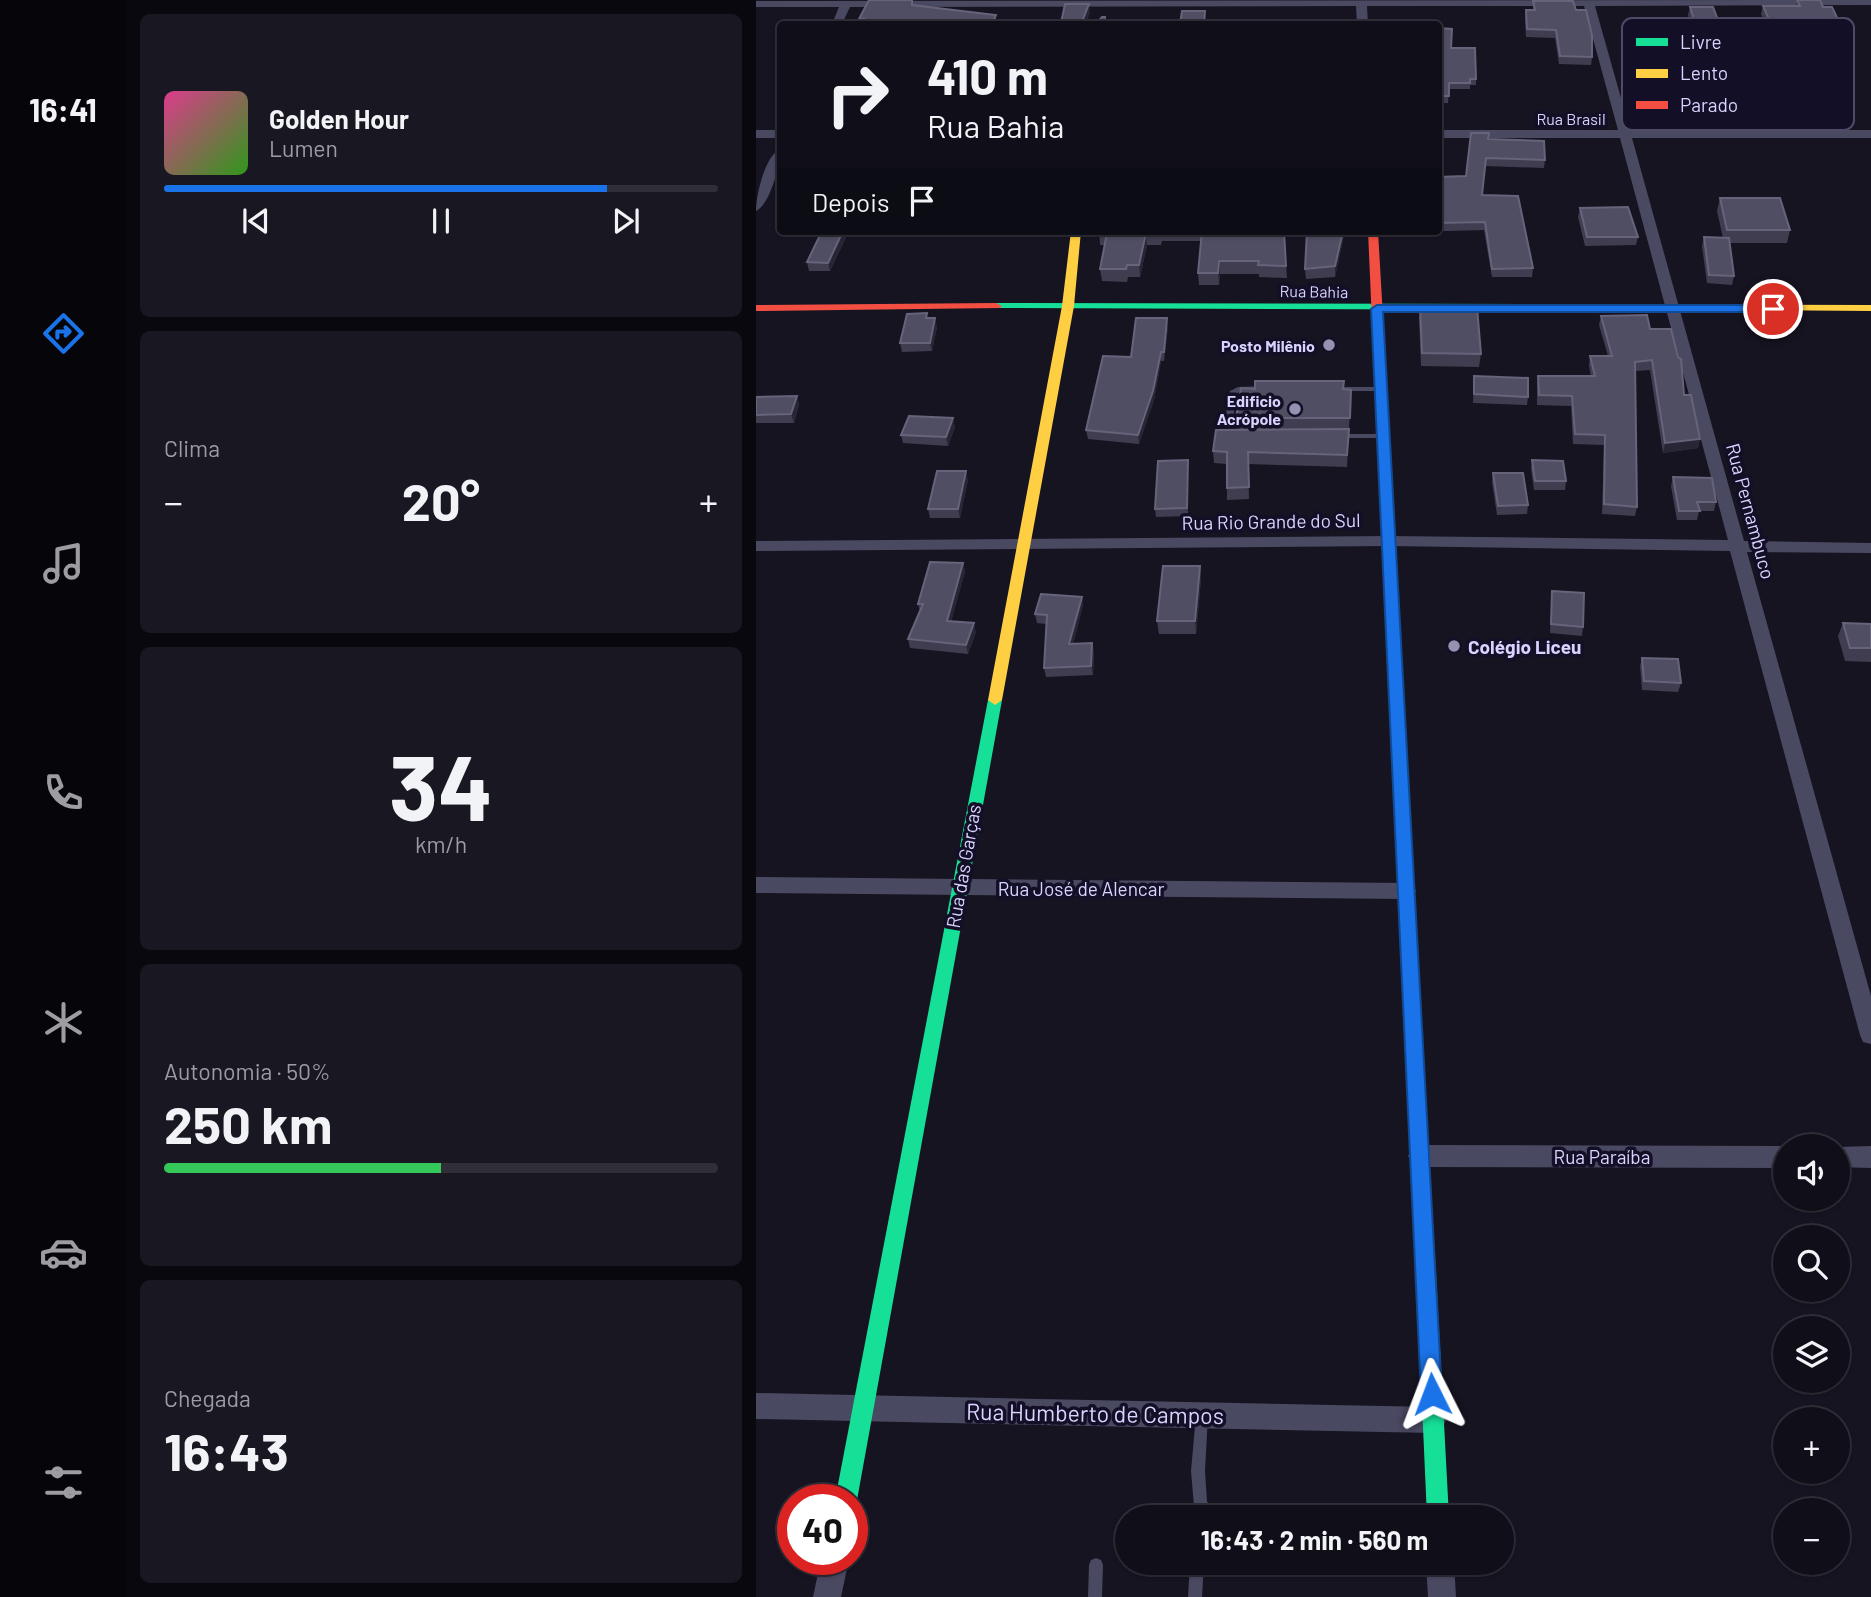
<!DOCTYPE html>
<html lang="pt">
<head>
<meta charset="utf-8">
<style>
	:root { --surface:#100f19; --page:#191822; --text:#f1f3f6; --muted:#9c9ca2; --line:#302f38; --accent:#1a73e8 }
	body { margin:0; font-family:Barlow,sans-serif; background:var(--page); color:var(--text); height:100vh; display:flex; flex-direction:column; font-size:26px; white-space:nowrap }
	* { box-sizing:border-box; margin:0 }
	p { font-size:23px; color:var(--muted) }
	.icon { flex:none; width:38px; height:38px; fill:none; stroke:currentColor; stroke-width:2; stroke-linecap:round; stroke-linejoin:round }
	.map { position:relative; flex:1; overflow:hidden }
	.panel { display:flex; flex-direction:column; gap:14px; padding:14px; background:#09080e; width:630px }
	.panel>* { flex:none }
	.top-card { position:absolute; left:21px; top:21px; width:665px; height:214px; border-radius:7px; box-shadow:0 2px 5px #0004,0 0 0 2px var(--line); background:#100f19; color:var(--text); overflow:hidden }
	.tools { position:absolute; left:1017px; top:1134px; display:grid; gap:14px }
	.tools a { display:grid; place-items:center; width:77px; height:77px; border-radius:50%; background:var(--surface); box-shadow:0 2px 5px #0004,0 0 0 2px var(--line); font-size:35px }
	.speed { position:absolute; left:21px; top:1484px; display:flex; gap:14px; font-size:35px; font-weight:700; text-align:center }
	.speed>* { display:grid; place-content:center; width:91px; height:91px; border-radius:50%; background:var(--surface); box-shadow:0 2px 5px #0004,0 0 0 2px var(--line); line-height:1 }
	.speed .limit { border:10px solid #d22; background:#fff; color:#111 }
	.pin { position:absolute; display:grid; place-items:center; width:60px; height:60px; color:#fff; margin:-30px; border:4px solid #fff; border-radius:50%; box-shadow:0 2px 7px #0007 }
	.me { position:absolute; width:77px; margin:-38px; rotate:357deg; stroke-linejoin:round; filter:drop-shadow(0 0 5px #0008) }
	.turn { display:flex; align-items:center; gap:24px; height:147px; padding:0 35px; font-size:32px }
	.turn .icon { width:91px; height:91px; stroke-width:2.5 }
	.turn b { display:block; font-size:49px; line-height:60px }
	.then { display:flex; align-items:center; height:66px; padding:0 35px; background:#0003; gap:14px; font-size:26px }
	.big { font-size:52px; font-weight:700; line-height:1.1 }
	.panel .card { flex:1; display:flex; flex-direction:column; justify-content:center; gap:10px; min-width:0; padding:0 24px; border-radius:10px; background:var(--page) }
	.panel .dial { align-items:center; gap:0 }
	.dial b { font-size:91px; line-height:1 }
	.song { display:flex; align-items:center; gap:21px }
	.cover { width:84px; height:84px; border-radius:10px; background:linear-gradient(135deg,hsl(330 70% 55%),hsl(110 70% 35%)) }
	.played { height:7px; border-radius:4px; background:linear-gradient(90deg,var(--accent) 80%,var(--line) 80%) }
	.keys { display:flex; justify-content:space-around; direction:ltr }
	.heat { display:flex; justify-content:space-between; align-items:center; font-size:38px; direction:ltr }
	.charge { height:10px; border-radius:5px; background:linear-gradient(90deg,#34c759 50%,var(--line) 0) }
	.trip { position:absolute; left:359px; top:1505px; width:399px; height:70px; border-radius:35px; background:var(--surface); box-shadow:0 2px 5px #0004,0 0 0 2px var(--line); font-weight:700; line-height:70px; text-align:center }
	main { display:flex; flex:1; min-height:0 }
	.dock { display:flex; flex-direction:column; width:126px; justify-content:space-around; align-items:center; background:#06060a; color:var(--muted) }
	.dock .icon { width:49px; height:49px }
	.dock .current { color:var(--accent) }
	.dock b { font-size:32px; color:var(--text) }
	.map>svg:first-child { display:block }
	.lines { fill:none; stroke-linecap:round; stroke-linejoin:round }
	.lane { fill:#4a4962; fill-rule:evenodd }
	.street { fill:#4a4962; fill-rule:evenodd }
	.fast { fill:#16e098; fill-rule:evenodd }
	.slow { fill:#ffcf43; fill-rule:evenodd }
	.jam { fill:#f24e42; fill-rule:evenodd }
	.wall { fill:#403d50 }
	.shaded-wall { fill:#282635 }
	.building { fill:#504e63; stroke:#66637b; stroke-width:2 }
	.route { fill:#1a73e8; stroke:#114b97; stroke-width:2 }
	.poi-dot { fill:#9591b1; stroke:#130f26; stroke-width:2.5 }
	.labels { text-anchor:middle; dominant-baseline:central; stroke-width:7; stroke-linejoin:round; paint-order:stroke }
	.far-street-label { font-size:16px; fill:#d9d4ff; stroke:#130f26 }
	.far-poi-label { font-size:16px; font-weight:bold; fill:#d9d4ff; stroke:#130f26; text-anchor:end }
	.street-label { font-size:19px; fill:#d9d4ff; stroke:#130f26 }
	.poi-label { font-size:19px; font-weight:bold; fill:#d9d4ff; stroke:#130f26; text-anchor:start }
	.near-street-label { font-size:23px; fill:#d9d4ff; stroke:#130f26 }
	.key { fill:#130f26; stroke:#4e4a67; stroke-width:2 }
	.key-label { font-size:19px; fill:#d9d4ff }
</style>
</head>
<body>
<main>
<nav class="dock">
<b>16:41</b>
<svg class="icon current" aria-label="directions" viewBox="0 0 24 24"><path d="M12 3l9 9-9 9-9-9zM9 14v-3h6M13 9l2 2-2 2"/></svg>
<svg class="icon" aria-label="music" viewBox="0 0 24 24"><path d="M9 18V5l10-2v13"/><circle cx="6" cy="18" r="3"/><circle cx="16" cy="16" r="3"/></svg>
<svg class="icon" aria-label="phone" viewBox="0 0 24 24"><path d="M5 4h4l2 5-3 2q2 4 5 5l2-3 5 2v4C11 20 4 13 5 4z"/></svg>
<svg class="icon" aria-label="climate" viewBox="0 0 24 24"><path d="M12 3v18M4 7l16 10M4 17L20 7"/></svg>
<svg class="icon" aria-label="car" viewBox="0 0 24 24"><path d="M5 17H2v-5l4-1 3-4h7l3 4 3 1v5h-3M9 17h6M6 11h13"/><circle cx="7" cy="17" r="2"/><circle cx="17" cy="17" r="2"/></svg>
<svg class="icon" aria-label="filters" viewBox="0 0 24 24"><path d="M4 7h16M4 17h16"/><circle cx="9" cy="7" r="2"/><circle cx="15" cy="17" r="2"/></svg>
</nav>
<section class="panel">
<div class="card">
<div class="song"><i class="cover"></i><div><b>Golden Hour</b><p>Lumen</p></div></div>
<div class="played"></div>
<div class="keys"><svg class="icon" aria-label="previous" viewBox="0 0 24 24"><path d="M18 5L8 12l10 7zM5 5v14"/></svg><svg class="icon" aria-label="pause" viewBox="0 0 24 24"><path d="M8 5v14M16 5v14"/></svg><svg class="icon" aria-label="next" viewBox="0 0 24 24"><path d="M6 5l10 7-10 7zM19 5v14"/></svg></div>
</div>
<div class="card"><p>Clima</p>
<div class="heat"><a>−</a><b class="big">20°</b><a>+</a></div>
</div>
<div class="card dial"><b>34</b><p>km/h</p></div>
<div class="card"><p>Autonomia · 50%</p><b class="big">250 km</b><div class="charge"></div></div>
<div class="card"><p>Chegada</p><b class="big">16:43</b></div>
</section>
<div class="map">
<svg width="1115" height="1597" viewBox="0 0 1115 1597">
	<rect width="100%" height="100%" fill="#161421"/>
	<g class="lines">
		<path class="lane" d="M509,386L513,388L512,390L484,391L481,394L477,419L476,421H470L469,419L474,391L482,387Z
			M574,387H625L629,389L625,391H574Z
			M579,434H627L631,436L627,438H582L578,436Z
			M446,1409L451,1410L452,1415L449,1471L451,1502L471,1513L476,1510L674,1507L679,1509L681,1514L679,1517H453L440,1511L438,1506L435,1471L440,1415L441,1410Z
			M340,1558L345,1560L347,1565L346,1597H332L333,1565L335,1560Z
			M434,1563H448L446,1597H432Z"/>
		<path class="street" d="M1115,0V5L839,6L874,130H1115V138H876L988,541L1115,543V553L991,552L1115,996V1044L1107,1042L1104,1035L974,551L633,546L0,551V541L633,536L972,540L864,138H682V130H862L828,6H611L612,24H601L600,6L94,7L86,24H76L83,7H0V1Z
			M0,130H24V138H0Z
			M24,149C25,163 14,205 0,211C0,195 9,156 24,149Z
			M0,877L650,883L657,885L660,891L657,897L650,899L0,893Z
			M664,1145L1029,1146V1168L664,1167L656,1163L652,1156L656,1149Z
			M1115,1146V1168L1082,1167V1147Z
			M0,1393L677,1407L686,1411L690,1420L686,1429L677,1433L0,1419Z
			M65,1559H93L85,1597H57Z
			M670,1563H698L700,1597H672Z"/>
		<path class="fast" d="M240,303L829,304L835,307L829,310L236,308L234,306Z
			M631,503L638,507L667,1052L664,1058L658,1060L652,1058L649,1052L624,507Z
			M239,695L246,700L101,1500L96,1508V1500H79L232,700Z
			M671,1282L678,1285L681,1292L693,1517H671L661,1292L664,1285Z"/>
		<path class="slow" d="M315,231H325L318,306L246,700L239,705L232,700L306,306Z
			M829,304L1115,305V311L825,309V305Z
			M658,1044L664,1046L667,1052L681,1292L678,1299L671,1302L664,1299L661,1292L649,1052L652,1046Z"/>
		<path class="jam" d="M612,231H622L638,507L631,511L624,507Z
			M240,303L246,306L244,308L0,311V305Z"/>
	</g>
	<path class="wall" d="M1041,0L1067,7L1086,28L1084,36H1015L1005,14L1007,6H1040Z
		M777,1L820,10L836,57L835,65L803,64L799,38L770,37L769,18L770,10H777Z
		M934,7L965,28L963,36L940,37L932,15Z
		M682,28L695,48L720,79V85H714V89H693L692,103H682Z
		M994,91L1067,110L1064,119H1000L992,99Z
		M732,139L789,160L788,168L729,166L726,195L777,268L776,277H736L728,230L655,232L682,231V177L710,176Z
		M964,198L1034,230L1031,243H974L978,276L976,285L951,283L946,246L948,237L967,238L961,211Z
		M824,208L882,237L880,245L829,246L822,217Z
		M66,231H93L74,271H53L51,262Z
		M343,231H528L531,278L503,277V274H464L463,285H443L442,273L445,241H406L405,245H391L384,277H372L371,282L346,281L344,269L348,245H344Z
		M589,231L579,277L550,279L549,269Z
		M664,306L725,354L723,367L665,366L663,319Z
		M845,316L894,329L928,395L944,439L942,448L907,453L894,370L879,371L881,507L879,516L846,514L848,445L817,444L815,406L781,405V386L782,376H835L833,366L834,356H852L843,325Z
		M172,318L181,327L176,351L146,352L144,343Z
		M412,327L408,361H405L398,400L383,444L332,439L330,430L375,357Z
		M718,376L772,397L771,405L717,403Z
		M588,381V389L595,390L591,467L492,464L493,499L471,500V464L458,463L457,451L481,430L480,418L499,389Z
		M41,396L43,405L38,423H0V397Z
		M199,427L192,446L147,443L145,435Z
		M432,460V516L400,517L399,509Z
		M776,460L810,481L809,490H778L775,469Z
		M737,473L772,505L771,514L741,515L736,482Z
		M917,477L960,502L958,511H943L941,520H921L915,486Z
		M212,480L204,518H174L172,509Z
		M207,563L209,572L195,621L220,632L212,654L154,648L152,639L164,612L162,604Z
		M444,566L445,579L440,634H403L401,621Z
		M796,591L827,627L826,636L794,633Z
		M326,597L327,605L317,644L336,643L338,652L337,675L290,677L288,668L290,624L281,623L279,614Z
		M1087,623L1115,624V662L1089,661L1082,636Z
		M886,658L925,683L922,692L886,690L884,666Z"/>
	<path class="shaded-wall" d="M333,4L334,13L330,24H325Z
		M240,15L241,24H236Z
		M87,231H93L74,271L72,263Z
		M587,231H589L579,277V266Z
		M390,233L391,245L384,277L383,265Z
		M463,261L464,274L463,285L462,273Z
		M179,318L181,327L176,351L174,343Z
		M411,318L412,327L408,361V352Z
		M405,352V361L398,400L383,444L382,435Z
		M41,396L43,405L38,423L35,414Z
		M197,418L199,427L192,446L190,437Z
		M944,439L942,448L907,453L909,443Z
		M210,471L212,480L204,518L202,509Z
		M207,563L209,572L193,630L191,621Z
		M444,566L445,579L440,634L439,621Z
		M326,597L327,605L315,653L313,644Z
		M218,623L220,632L212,654L210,645Z
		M336,643L338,652L337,675L335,666Z"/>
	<path class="building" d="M113,0H156V5L240,15L236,24H105L108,19H103Z
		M1041,0H1064L1067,7H1076L1086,28H1017L1007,6H1044Z
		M777,1H817L820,10H830L836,35V57L804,56L800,30L771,29L770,10H779Z
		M309,4H333L325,24H283L286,21L305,23Z
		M934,7H957L965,28L941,29Z
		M426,11H449L448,24H424Z
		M346,17H349L348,23L357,24H340Z
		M682,28L696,29L695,48H719L720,79H714V83H693V96H682Z
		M715,133H733L732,139L788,141L789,160L730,158L726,195L762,196L777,268L736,269L729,222L682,223V177L710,176Z
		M964,198H1024L1034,230H971Z
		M872,207L882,237H831L824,208Z
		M66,231H87L72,263L51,262Z
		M343,231H404V233H390L383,265H371L370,269H344L351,233H343Z
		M446,231H528L530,266L502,265L503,261H463L462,273H442Z
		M551,231H587L579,266L549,269Z
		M948,237L973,238L978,276L953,275Z
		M664,306L721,307L725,354L666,353Z
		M171,313L170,318H179L174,343H144L151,314Z
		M891,315L894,329H915L922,357L925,359L928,395H935L944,439L909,443L896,360L879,362L881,507L848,504L849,435L819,434L816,396L783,395L782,376H839L834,356H856L845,316Z
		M380,318H411L408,352H405L397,391L382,435L330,430L347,356L375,357Z
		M718,376L772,378V397L718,394Z
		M499,381H588L587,389L595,390L594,418H480L485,388L499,389Z
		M41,396L35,414L0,415V397Z
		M153,416L197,418L190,437L145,435Z
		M593,429L591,455L492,452L493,487L471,488V452L457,451L460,430Z
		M432,460L431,508L399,509L402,461Z
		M776,460L807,461L810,481H779Z
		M181,471H210L202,509H172Z
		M737,473H767L772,505L742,506Z
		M917,477L956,478L960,502H941L944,511H923Z
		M174,562L207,563L191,621L218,623L210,645L152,639L167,604H162Z
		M407,566H444L439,621H401Z
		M796,591L828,593L827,627L795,624Z
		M285,594L326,597L313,644L336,643L335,666L288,668L291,615L279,614Z
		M1087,623L1115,624V648H1094Z
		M886,658L922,659L925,683L888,681Z"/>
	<path class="route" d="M621,305H1017L1022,309L1017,312H627L686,1394L683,1401L676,1404L668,1401L665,1394L615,309Z"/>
	<g class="poi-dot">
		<circle cx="573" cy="345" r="7"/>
		<circle cx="539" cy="409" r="7"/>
		<circle cx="698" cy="646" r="7"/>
	</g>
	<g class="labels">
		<g class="far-street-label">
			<text x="815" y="118">Rua Brasil</text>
			<text transform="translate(558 291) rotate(1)">Rua Bahia</text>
		</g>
		<g class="far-poi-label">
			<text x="559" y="345">Posto Milênio</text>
			<text x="525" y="400">Edificio<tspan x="525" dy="18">Acrópole</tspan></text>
		</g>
		<g class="street-label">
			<text transform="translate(995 511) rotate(75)">Rua Pernambuco</text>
			<text transform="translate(515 521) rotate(-1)">Rua Rio Grande do Sul</text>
			<text transform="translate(207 866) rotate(-80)">Rua das Garças</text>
			<text x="325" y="888">Rua José de Alencar</text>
			<text x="846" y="1156">Rua Paraíba</text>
		</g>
		<g class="poi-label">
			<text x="712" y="646">Colégio Liceu</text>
		</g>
		<g class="near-street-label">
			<text transform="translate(339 1413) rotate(1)">Rua Humberto de Campos</text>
		</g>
	</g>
	<rect x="866" y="18" width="232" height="112" rx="10" class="key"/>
	<rect x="880" y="38" width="32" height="8" fill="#16e098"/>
	<rect x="880" y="69" width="32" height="9" fill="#ffcf43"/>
	<rect x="880" y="101" width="32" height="8" fill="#f24e42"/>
	<g class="key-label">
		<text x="924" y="49">Livre</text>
		<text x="924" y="80">Lento</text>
		<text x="924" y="112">Parado</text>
	</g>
</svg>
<div class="tools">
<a><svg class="icon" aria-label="sound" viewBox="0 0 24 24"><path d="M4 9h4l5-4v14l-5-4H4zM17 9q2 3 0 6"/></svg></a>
<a><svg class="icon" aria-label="search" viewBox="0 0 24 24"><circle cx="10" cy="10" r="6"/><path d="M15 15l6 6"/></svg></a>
<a><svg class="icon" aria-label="layers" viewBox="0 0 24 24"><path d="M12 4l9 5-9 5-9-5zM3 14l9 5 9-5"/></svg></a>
<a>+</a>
<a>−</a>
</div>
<div class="speed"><div class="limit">40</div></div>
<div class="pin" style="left:1017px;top:309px;background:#d93025"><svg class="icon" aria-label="arrive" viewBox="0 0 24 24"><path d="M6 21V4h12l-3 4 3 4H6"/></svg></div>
<svg class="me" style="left:676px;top:1394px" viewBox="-20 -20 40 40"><path d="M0-17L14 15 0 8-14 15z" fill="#1a73e8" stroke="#fff" stroke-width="4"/></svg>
<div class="trip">16:43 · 2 min · 560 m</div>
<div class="top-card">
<div class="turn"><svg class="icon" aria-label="right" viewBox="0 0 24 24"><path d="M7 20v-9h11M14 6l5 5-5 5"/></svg><div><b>410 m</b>Rua Bahia</div></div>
<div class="then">Depois<svg class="icon" aria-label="arrive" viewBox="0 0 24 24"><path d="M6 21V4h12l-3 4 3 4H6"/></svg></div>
</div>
</div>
</main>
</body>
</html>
